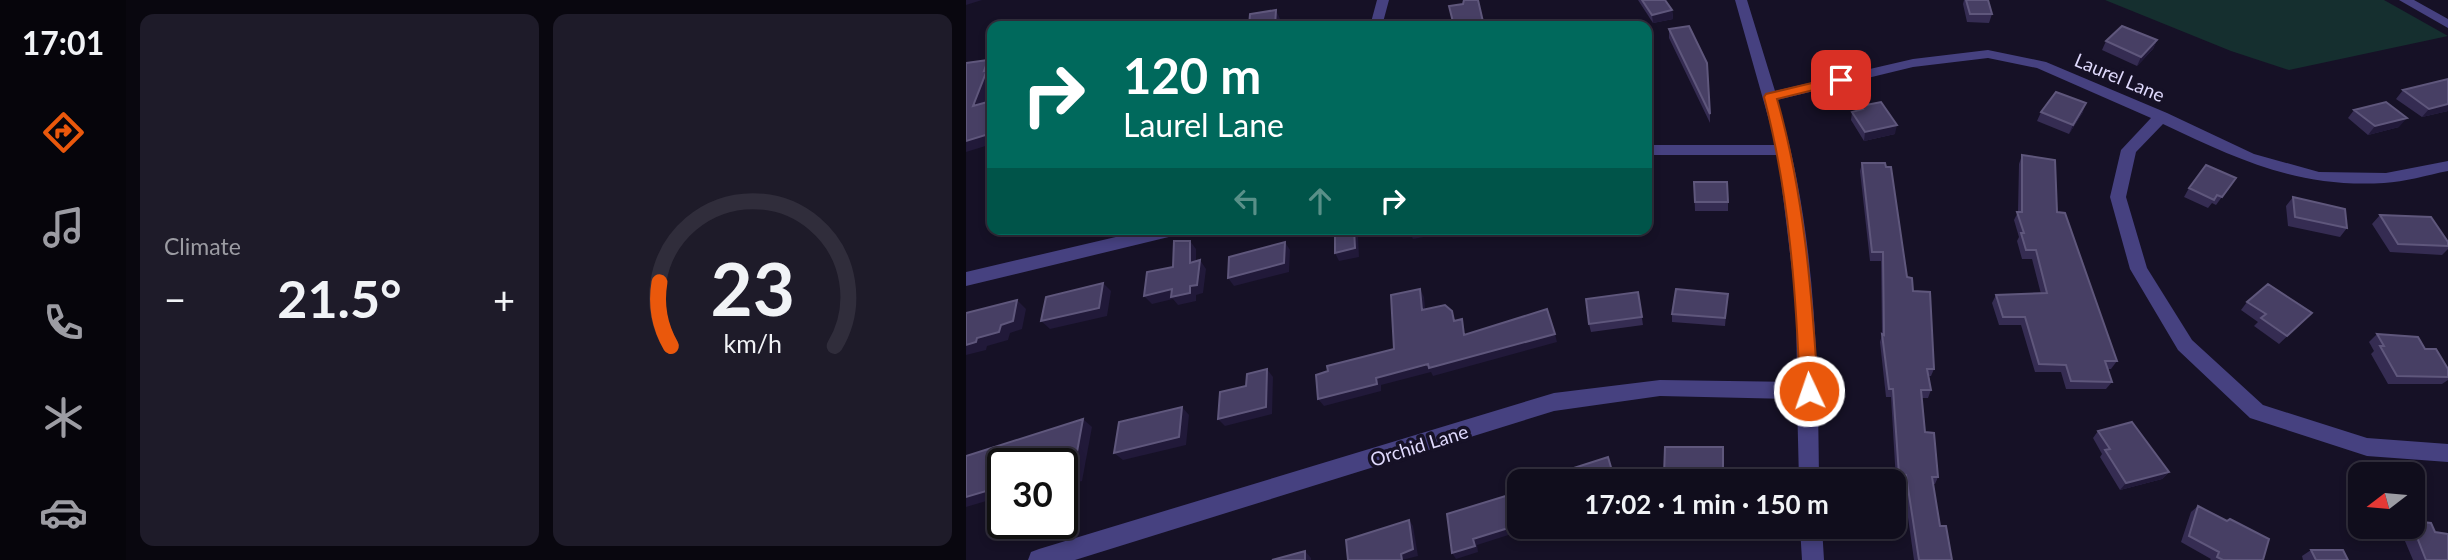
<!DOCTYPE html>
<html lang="en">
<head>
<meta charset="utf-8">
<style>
	:root { --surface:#100d1c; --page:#1e1b29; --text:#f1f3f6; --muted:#9c9ca3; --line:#302d3b; --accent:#ea580c }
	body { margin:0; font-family:Lato,sans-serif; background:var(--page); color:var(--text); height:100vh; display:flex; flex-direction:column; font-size:26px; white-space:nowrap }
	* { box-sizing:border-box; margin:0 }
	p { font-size:23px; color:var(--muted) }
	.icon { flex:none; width:38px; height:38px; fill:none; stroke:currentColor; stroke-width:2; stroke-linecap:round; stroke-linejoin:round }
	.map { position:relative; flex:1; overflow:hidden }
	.side { display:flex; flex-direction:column; gap:14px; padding:14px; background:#09070f; width:840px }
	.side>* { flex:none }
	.guide { position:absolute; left:21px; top:21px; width:665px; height:214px; border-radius:14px; box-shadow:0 4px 10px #0003,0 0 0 2px var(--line); background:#00695c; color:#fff; overflow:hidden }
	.needle { width:46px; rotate:254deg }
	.buttons { position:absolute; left:1382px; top:462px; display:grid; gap:14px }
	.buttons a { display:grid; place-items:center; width:77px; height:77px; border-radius:14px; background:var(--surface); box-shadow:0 4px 10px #0003,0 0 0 2px var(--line); font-size:35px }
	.speed { position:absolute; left:21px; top:448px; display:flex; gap:14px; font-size:35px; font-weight:700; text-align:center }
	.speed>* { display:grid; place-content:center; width:91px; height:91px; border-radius:50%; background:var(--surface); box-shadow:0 4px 10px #0003,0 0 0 2px var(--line); line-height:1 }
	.speed .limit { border:4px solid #111; border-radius:10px; background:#fff; color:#111 }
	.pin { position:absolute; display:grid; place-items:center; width:60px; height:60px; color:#fff; margin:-30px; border-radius:14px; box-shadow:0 4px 10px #0006 }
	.me { position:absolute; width:77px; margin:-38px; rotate:357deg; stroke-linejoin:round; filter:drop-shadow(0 0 5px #0008) }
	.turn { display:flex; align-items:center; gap:24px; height:147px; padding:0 21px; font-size:32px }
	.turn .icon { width:91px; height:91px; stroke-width:2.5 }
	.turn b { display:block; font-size:49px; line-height:60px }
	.lanes { display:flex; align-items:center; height:66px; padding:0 21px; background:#0003; justify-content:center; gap:35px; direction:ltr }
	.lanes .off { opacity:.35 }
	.big { font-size:52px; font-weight:700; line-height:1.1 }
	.side .card { flex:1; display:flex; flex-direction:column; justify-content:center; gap:10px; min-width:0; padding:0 24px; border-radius:14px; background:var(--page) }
	.side .dial { align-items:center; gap:0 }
	.dial svg { height:182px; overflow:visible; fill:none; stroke:var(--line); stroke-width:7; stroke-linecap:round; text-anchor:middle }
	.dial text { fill:var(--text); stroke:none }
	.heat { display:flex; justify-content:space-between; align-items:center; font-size:38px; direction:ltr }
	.side .tiles { flex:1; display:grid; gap:14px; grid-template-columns:repeat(2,1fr) }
	.trip { position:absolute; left:541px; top:469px; width:399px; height:70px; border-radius:14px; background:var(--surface); box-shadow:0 4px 10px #0003,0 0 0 2px var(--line); font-weight:700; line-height:70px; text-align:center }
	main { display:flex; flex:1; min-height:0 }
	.tab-bar { display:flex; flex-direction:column; width:126px; justify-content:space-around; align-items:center; background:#06050b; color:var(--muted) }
	.tab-bar .icon { width:49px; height:49px }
	.tab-bar .on { color:var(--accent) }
	.tab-bar b { font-size:32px; color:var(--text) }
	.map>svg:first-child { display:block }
	.green { fill:#152f2f }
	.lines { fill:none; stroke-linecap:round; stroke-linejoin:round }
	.street { fill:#464180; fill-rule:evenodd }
	.wall { fill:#352c52 }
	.shaded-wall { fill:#211939 }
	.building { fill:#473f64; stroke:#5f577c; stroke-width:2 }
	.route { fill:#ea580c; stroke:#983908; stroke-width:2 }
	.labels { text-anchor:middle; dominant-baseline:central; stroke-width:7; stroke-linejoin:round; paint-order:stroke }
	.street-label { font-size:19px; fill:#dfd9fc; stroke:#161126 }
</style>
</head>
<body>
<main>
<nav class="tab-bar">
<b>17:01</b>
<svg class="icon on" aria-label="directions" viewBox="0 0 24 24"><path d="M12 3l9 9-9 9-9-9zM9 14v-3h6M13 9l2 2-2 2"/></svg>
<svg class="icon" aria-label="music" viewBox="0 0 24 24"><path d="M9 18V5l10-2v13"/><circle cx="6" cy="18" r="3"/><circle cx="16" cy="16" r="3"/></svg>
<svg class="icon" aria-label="phone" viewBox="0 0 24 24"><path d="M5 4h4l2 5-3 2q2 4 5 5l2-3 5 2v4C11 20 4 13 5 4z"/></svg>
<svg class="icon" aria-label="climate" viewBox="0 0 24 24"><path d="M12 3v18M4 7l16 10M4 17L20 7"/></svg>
<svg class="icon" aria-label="car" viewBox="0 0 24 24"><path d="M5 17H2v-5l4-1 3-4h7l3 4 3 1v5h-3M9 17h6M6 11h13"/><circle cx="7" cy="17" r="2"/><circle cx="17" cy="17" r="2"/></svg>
</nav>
<section class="side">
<div class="tiles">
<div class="card"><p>Climate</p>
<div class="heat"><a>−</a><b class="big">21.5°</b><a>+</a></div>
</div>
<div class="card dial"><svg viewBox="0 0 100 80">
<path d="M14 69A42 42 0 1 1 86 69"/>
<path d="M14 69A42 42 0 0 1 9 41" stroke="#ea580c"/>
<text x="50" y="56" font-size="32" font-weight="700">23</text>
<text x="50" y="72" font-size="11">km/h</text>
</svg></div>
</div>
</section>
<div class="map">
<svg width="1482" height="560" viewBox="0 0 1482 560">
	<rect width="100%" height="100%" fill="#161126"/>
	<path class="green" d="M1139,0H1418L1482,36L1323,70L1265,51Z"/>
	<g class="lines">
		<path class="street" d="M411,0H423L416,26H404Z
			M769,0H781L809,91L947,59L1022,50L1080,62L1201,113L1288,154L1353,172L1420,173L1482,161V171C1461,175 1439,182 1418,183C1332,188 1273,160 1197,124L1170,152L1160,197L1181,268L1226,340L1297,405L1401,438L1482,444V462L1401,456L1284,418L1212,350L1164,269L1144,197L1155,150L1185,118L1071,68L1022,58L947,67L811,100C849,223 852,355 853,481H833L831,399L694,396L588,411L109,560H62L65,552L73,549L588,393L694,380L831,382L830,303L812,155H681V145H810Z
			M1433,0H1448L1482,19V28Z
			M184,229H219L211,235L0,286V272Z
			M834,527H856L858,560H836Z"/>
	</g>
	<path class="wall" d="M672,0H699L706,10L707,19L687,23Z
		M998,0H1022L1026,14L1023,23L1001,22L997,4Z
		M703,29L744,114V123L703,38Z
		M1191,40L1187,49L1171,66L1136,50L1140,41Z
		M1437,90L1482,111L1456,117L1430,99Z
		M895,106L929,134L898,141L885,120L886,112L894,110Z
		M1388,110L1433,127L1402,135L1382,118Z
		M1075,112H1117L1103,134L1071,121Z
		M1056,155L1091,212L1151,361L1145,369H1142L1146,382L1140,389H1100L1095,372H1069L1055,325H1033L1026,303L1030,295L1075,294L1066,259H1056L1051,241L1053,237L1048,220L1052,212L1053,164Z
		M896,163L947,291L968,369L965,376H963L965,390L962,398H956L959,432L972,477L969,484H967L974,526L986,560H948L937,482L930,481L925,397H920L914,342L916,335L915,261H904L894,171Z
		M1270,178L1250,205L1246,203L1242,208L1218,197L1223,188Z
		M728,182L762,202V211H729Z
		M1327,197L1381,228L1374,237L1322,226L1320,206Z
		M1414,215L1482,242V249L1476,255L1424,252L1406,224Z
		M672,292L677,325L625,332L623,324Z
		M762,294L759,326L706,322V314Z
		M1281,302L1346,313L1313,344L1288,326L1292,322L1275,310Z
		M1411,334L1459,349L1482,369V380L1476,384H1422L1405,354L1408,351L1403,342Z
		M1132,431L1203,472L1196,479L1154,490L1134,457L1136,454L1127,438Z
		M699,447L757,481H699Z
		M1232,506L1297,560H1244L1245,559L1215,542L1225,512Z
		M1433,527H1447L1469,532L1482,560H1447Z
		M1345,550L1382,560H1337L1336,556Z"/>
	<path class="shaded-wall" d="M0,0H16L0,5Z
		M310,10L314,19L313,26H309Z
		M706,10L707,19L687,23L686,15Z
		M1191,40L1187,49L1171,66L1175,57Z
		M22,60L26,65V84L15,115L7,106Z
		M1120,103L1117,112L1103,134L1107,125Z
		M1482,104V111L1456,117L1463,109Z
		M1441,118L1433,127L1402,135L1409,126Z
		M931,125L929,134L898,141L899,132Z
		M26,133V144L0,152V141Z
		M388,229L392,237L393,257L373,261L369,253Z
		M452,229H499L447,239L443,231Z
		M224,241L230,249V271L224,263Z
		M319,242L324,250L323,272L268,286L262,278Z
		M234,260L240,269L237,293L230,295V301L212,305L207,299L186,304L178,296L224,286Z
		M137,283L145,291L141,316L84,329L75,321Z
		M454,289L458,297L460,318L456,310Z
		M51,300L60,309L56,329L44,333L42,340L21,346L20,350L0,355V345L35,325Z
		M589,334L591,342L467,376L465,372L415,385V391L358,406L352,399L410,378Z
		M301,369L307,377L306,414L259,426L252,419Z
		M216,407L223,415L220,445L157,460L148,453Z
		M117,419L126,427L116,481L96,486V476Z
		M1203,472L1196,479L1154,490L1160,483Z
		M37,486V496L0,507V497Z
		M546,494L549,501L553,520V527H554L555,531L511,545L512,552L490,559L486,553L507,539Z
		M443,520L447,526L452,556L436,560L435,554Z
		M339,551L345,558V560H339Z"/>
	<path class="building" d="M498,0H512L518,26H488L483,6L497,4Z
		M676,0H699L706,10L686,15Z
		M1000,0H1022L1026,14H1004Z
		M310,10L309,26H283L284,14Z
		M723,26L741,63L744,114L703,29Z
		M1156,26L1191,40L1175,57L1140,41Z
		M22,60L18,71L21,70L7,106L25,101L26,112V133L0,141V63Z
		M1482,79V104L1463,109L1437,90Z
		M1090,92L1120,103L1107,125L1075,112Z
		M915,102L931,125L899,132L886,112L897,109L895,106Z
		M1420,102L1441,118L1409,126L1388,110Z
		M1056,155L1089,160L1091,212L1099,213L1151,361H1139L1146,382L1105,381L1100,365L1073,364L1059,317H1037L1030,295L1081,293L1070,250H1060L1055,233H1058L1051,212H1056Z
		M896,163H919L920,167H925L941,277L946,278L947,291L964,292L968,369H961L965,390H955L959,432L968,433L972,477H966L974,526H980L986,560H953L940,475L933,474L927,389H923L916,334L918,335L917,252H906Z
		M1240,165L1270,178L1256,197L1251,195L1248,200L1223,188Z
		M728,182H761L762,202H729Z
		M1327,197L1379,209L1381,228L1329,217Z
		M1414,215L1465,217L1482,242V246L1432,244Z
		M385,229H388L389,248L369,253V232Z
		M208,241H224V263L234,260L231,285L224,286V293L205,297L206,289L178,296L181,272L207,267Z
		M319,242L318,263L262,278L263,257Z
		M137,283L133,308L75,321L80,297Z
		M1302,284L1346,313L1321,336L1295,318L1300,314L1281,302Z
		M454,289L456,310L479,305L486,311L488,321L496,319L498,335L581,309L589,334L463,368L462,364L410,378L411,384L352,399L350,375L362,371L361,366L428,349L425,295Z
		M710,289L762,294L759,318L706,314Z
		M672,292L676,317L623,324L620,299Z
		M51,300L47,321L35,325L33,332L11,338L10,342L0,345V313Z
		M1411,334L1452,337L1459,349H1470L1482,369V377L1431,376L1414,346H1418Z
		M301,369L300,407L252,419L254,392L280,386L281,374Z
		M216,407L213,437L148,453L153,422Z
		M117,419L107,474L96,476V464H37V486L0,497V456Z
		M1166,422L1203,472L1160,483L1139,450L1144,449L1132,431Z
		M699,447H757V481H708L709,475H698Z
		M642,457L649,481H587L586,475Z
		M546,494L552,525L507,539L509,546L486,553L481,514Z
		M1232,506L1261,521L1264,519L1303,539L1297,560H1257L1251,557L1253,552L1223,536Z
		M443,520L447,549L435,554L436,560H382L380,540Z
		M1447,521L1465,523L1469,532L1482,534V560H1460L1447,527Z
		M1345,550H1377L1382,560H1350Z
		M339,551V560H306Z"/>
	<path class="route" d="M875,76L882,80L880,82L811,99C838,194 846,293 852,391L849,397L843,399L837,397L834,391C830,292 823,192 798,97L800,94Z"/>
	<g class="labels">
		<g class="street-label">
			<text transform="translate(1154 77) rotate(23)">Laurel Lane</text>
			<text transform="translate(453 445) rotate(-17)">Orchid Lane</text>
		</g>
	</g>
</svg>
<div class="buttons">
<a><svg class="needle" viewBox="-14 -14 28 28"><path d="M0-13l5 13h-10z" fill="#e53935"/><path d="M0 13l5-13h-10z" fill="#9c9ca3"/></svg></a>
</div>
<div class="speed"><div class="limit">30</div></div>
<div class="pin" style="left:875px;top:80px;background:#d93025"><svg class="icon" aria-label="arrive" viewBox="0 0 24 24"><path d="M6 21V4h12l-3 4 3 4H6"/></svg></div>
<svg class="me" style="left:843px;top:391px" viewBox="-20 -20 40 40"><circle r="17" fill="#ea580c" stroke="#fff" stroke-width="3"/><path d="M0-11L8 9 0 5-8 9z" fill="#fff"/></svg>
<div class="trip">17:02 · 1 min · 150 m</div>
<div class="guide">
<div class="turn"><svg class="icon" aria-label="right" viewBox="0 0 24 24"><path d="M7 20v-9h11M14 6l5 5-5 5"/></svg><div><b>120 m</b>Laurel Lane</div></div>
<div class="lanes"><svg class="icon off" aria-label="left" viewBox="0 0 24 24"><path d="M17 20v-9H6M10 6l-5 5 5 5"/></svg><svg class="icon off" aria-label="ahead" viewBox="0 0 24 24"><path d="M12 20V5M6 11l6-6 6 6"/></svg><svg class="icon" aria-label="right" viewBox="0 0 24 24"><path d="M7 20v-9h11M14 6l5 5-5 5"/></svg></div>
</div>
</div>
</main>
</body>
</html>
